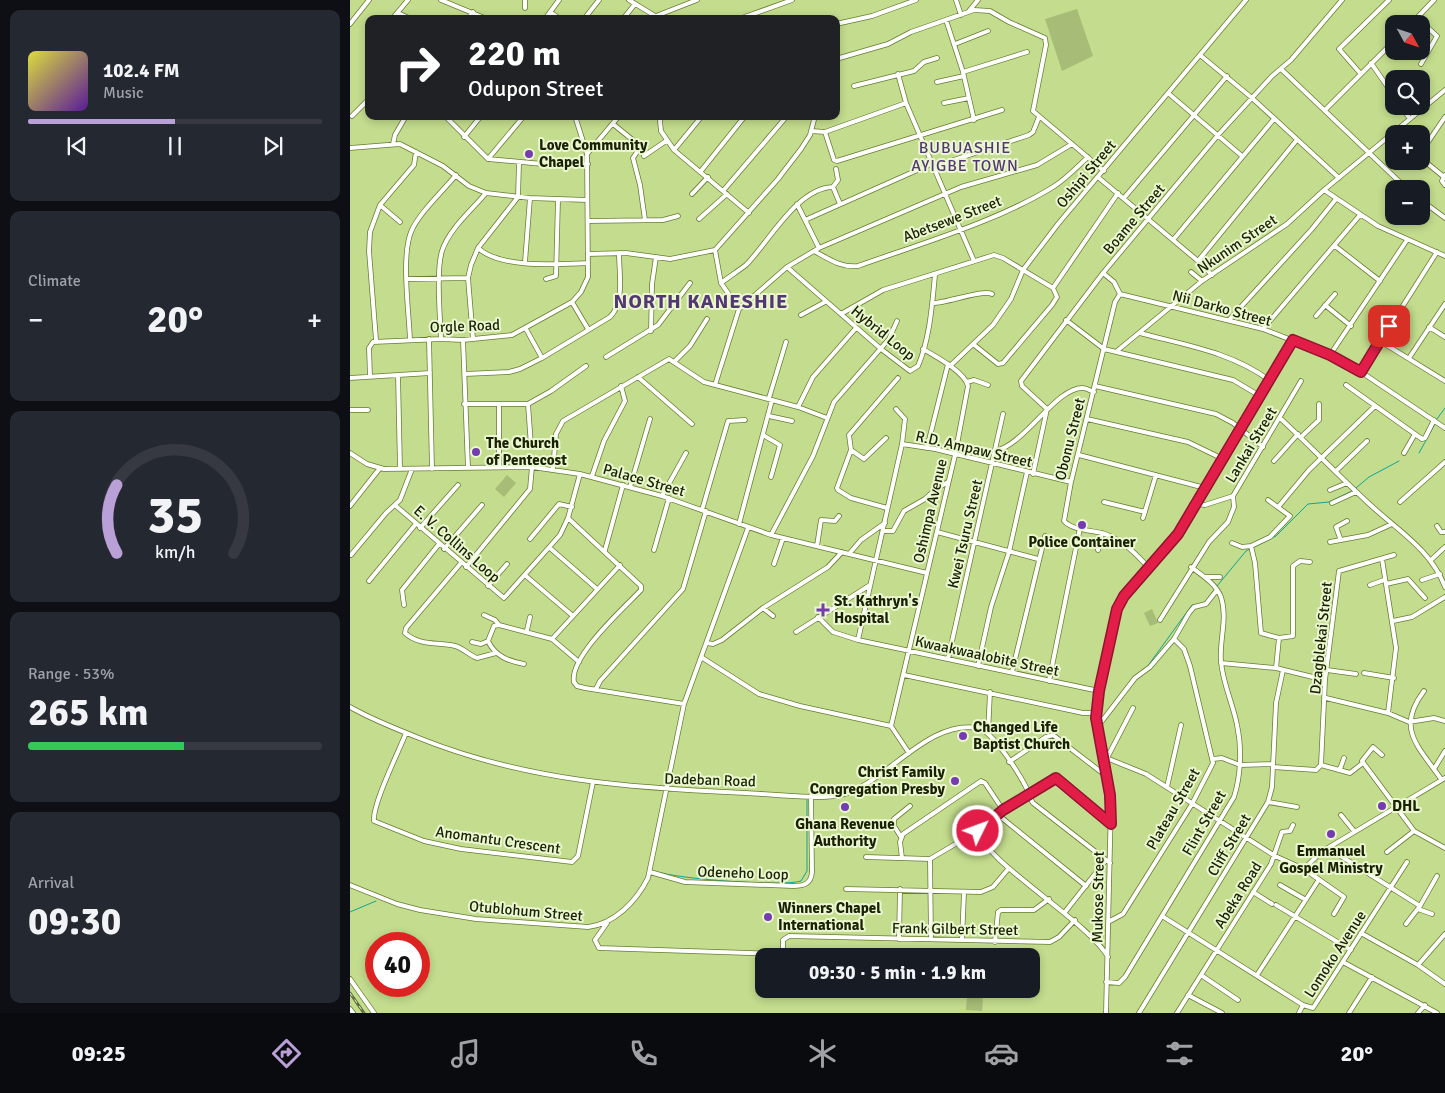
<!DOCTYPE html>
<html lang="en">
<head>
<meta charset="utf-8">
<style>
	:root { --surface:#171b24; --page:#242831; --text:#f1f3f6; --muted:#9ea1a6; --line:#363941; --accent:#b9a0d7 }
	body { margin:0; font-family:Signika,sans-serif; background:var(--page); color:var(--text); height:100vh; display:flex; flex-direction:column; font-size:19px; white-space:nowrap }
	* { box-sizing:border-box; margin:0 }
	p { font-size:16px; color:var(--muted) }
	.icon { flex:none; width:28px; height:28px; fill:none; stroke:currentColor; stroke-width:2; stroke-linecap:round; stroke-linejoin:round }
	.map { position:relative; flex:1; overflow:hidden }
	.drawer { display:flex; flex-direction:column; gap:10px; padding:10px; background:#0d0f14; width:350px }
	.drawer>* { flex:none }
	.top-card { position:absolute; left:15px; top:15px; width:475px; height:105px; border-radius:10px; box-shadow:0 2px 8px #0003; background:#202124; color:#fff; overflow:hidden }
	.needle { width:32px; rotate:130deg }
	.tools { position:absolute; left:1035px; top:15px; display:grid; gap:10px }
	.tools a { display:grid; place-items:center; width:45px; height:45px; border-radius:10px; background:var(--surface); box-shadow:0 2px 8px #0003; font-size:25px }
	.speed { position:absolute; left:15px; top:932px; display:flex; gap:10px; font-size:25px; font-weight:700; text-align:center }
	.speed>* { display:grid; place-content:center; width:65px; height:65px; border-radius:50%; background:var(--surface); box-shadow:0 2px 8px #0003; line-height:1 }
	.speed .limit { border:8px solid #d22; background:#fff; color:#111 }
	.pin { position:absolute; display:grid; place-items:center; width:42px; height:42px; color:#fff; margin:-21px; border-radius:10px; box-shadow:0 2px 8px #0006 }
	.me { position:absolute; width:55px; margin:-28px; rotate:48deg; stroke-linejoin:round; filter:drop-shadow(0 0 4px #0008) }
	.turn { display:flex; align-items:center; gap:18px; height:105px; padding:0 20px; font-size:22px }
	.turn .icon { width:65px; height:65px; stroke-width:2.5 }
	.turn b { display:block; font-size:35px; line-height:42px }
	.big { font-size:38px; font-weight:700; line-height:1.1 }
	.drawer .card { flex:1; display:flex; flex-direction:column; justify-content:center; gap:8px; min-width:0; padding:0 18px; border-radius:10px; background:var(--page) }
	.drawer .dial { align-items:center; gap:0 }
	.dial svg { height:130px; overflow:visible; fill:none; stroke:var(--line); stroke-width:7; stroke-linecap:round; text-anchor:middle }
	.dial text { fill:var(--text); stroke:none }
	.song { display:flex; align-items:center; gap:15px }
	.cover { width:60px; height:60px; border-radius:8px; background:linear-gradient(135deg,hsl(60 70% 55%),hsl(270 70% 35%)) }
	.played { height:5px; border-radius:2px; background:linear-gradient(90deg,var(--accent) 50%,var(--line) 50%) }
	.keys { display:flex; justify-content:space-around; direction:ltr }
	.heat { display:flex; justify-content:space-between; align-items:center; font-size:28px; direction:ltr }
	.charge { height:8px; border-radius:4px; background:linear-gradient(90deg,#34c759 53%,var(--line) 0) }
	.trip { position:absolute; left:405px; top:948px; width:285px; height:50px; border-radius:10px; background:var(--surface); box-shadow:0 2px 8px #0003; font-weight:700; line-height:50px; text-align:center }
	.dock { display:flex; height:80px; justify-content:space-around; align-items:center; background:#090b0e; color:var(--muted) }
	.dock .icon { width:35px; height:35px }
	.dock .on { color:var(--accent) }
	.dock b { font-size:22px; color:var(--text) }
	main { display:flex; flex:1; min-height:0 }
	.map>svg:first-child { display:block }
	.green { fill:#a6bc77 }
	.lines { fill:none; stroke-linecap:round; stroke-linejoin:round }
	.stream { stroke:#10a696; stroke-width:1 }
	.minor-casing { stroke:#677d30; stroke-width:5.5 }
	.minor { stroke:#fff; stroke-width:4 }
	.rail-casing { stroke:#5e6d3b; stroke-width:3 }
	.rail { stroke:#eaf7d0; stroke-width:1; stroke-dasharray:4; stroke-linecap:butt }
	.route-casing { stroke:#92132f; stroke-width:12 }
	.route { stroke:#e11d48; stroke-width:9 }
	.poi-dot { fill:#753bb1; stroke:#eaf7d0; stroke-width:2 }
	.labels { text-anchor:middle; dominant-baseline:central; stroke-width:4; stroke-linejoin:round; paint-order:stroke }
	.poi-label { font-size:15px; font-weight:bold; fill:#192102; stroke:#eaf7d0; text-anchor:start }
	.street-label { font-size:15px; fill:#192102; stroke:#eaf7d0 }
	.neighbourhood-label { font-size:16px; letter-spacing:1px; fill:#523773; stroke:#eaf7d0 }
	.district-label { font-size:20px; font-weight:bold; letter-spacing:1px; fill:#523773; stroke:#eaf7d0 }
</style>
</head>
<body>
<main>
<section class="drawer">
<div class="card">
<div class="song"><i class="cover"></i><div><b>102.4 FM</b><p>Music</p></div></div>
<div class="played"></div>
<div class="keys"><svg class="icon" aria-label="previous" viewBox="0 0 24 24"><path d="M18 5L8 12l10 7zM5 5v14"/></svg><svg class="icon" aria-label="pause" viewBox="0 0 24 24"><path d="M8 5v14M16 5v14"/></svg><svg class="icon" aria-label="next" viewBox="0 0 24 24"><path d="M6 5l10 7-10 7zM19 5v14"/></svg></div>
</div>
<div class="card"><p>Climate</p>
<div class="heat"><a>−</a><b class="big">20°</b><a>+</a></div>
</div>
<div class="card dial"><svg viewBox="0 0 100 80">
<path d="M14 69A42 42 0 1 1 86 69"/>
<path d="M14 69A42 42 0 0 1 14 27" stroke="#b9a0d7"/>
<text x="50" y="56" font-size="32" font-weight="700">35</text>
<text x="50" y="72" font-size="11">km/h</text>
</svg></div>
<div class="card"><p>Range · 53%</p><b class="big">265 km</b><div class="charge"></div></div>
<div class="card"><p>Arrival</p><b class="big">09:30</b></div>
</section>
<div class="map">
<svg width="1095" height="1013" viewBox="0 0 1095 1013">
	<rect width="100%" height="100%" fill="#c3dc8d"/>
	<path class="green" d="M727,9L743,56L712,71L695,19Z
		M157,475L166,483L154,497L145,489Z
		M802,609L808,623L800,626L794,613Z
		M617,996L633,997L632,1011L616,1010Z"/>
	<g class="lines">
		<path class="stream" d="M1087,419L1095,408
			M1069,453L1085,424
			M1006,488L1019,477L1049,461
			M867,586L896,551L926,536L958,504L979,502L1002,491
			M855,602L864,590
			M797,667L842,605H846
			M765,701L782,679L794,669
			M312,873C333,879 433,887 451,881L457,871V800
			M0,912L26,901"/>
		<g class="minor-casing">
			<path id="minor" d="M91,0L137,19
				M175,0V8
				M279,0L310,19
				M606,0L611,15
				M619,11L628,0
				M200,12L210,19
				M48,13L61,19
				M306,16L347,0
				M1067,18L1087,36L1071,64
				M42,19L58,0
				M118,19L123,12
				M195,19L209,0
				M234,19L249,0
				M273,19L285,4
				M389,19L442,0
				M596,20L613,72L624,120
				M0,24L19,0
				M486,24L522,16L566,0
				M1061,24L1084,0
				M605,44L638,31
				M850,55L902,98L989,178
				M486,59L538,44L561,32L624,10L640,11L659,22L695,38L696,45L683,111L754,171
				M1021,63L1044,96
				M931,69L1057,189
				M613,72L677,52
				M1010,73L989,49L1039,0
				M548,74L556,103
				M587,82L614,76
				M504,86L564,71L574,62L587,58
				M818,93L892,156
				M594,103L619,98
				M1051,106L1060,119
				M976,109L1044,41
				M2,116L19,99
				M95,116L138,159L203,165L238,164
				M312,116L310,121L311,131L324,150L399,213
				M263,124L284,141L287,152L283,158L290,185L295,220
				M461,131L475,132L556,103L624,261
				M475,132L484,160L487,161L652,110
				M114,137L131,116
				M43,144L45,135L56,116
				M1076,145L1095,117
				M0,148L50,144L93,166L119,186L136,193L180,198L237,200
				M324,150L352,116
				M237,154L269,116
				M294,156L316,141
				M138,159L174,116
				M1072,159L1094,177
				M583,167L679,135L683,132L689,117
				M351,171L395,116
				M1095,175L1092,181L1095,185
				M749,178L848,261L862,275
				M483,187L488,180L486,169
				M974,190L1028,226L1095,256
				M373,191L437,116
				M342,194L358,177
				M774,198L877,76
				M1071,200L1095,218
				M447,204L469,248
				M30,205L50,222
				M349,219L377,194
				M455,220L581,164
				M238,221L313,220L328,216
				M823,240L924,119
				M985,246L1030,281
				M128,248C151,269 208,264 238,263
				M365,250L371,283L389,309
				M464,251C479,259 491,268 508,266C570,244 648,221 703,187C716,179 727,167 738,157
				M238,254L276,253L320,259L365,250L428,179L451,149L460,135L465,116
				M848,261L946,141
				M175,262L180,198
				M437,267L531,349L560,371L568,366C580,338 582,305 585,275
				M841,272L852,281
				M753,273L764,282L770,294
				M58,279L118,278
				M196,279L206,276L208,200
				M371,283C379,277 388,271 396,265C419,242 447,188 483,187L490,204
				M703,288L768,193
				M770,294L913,329L980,355L1011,372L1095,428
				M770,294L765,302L721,482L714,521C723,531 743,530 755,534C773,540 787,555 799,568
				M222,302L238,329
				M583,303C597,303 633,289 642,294
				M975,305L1001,326
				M491,314L533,290L644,255L653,258L703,288
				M451,315L475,302
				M966,316L985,294
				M716,320L754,349L883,380L910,396
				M879,320L962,229L986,199
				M1079,327L1095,337
				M176,329L192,358
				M913,329L1010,215
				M301,331L302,284L306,257
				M790,333C835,345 881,352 919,380
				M79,339L82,469
				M91,339C90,317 86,270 92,251C99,229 122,210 136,193
				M123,339L118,278L121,265L128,248L168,197L169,163
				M26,340L19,251L20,232L30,205L64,165L66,152
				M60,340C59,312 51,257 61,232C68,214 93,191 106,175
				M113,340L118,468
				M1030,341L1095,381
				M623,344L648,364L653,363L702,305L707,297L703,288
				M767,351L852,281L937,224L974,190L1095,90
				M980,355L1057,240
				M256,357L308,325L340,283
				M1059,358L1095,304
				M324,362L340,346L357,319
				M600,366L643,325L661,299L673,270L708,224L896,0
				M1011,372L1087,252
				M115,374L159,372L170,369L192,358L260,317C275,302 269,273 269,253
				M48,375L50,469
				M20,376L19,348L23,342L91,339L113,340L162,335L222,302L231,292L238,277L237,154L225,116
				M288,377L342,424
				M0,378L80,373
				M617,382L624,380L638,385
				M365,385L389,309L437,267L469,248L611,187L687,165L722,144
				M996,385L1072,439L1075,438L1084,420
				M745,386L866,414L883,423L913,447
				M419,398L436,342
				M114,404H178L201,391L236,366
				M178,404L181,446
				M149,405V467
				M448,407L463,377L506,328
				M697,409L672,386L671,381L753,273L868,135L922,76L941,60L992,0
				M0,410H18
				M419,416L442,421
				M930,418C958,444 985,472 1013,498C1042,527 1080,547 1095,587
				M737,419L838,442L873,459
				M413,435L430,445L421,477
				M951,437L969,420V404
				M552,444L585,449L721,482
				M577,448L598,364
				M501,450L514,459L536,438
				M645,451C675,445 706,387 733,388C736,388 741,391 744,392
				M0,453L17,464L34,469L182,467L230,474L312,496L421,535L577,573
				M1054,453L1065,434
				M729,455L855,488
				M924,461L948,434
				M203,469L206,434L213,421L319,359L354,382L448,407L477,418
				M986,471L1017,441
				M683,474L697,409
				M242,476L254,441L275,401L271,386
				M280,487L300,419
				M980,490L997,483
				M312,496L336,453
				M918,500L940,516L920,537L901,546L905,563L911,633L929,638L943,636V566L950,561L960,562
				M754,502L795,512
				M1050,502L1095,462
				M982,503L1006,492
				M846,504L855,505L883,496
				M0,506L30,468
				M46,506L154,598L210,535L218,518L230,474
				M929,506L959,470L1025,406
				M537,508L501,498L488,490L487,488L501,450L499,435L548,378
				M352,510L378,421L395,420
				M218,518L291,586V590C274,608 219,657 224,682L227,686L235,688L334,704
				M793,518L806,475
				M389,524L422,400
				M1087,526L1091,532H1095
				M70,528L108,485
				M533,531H543L554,511L575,499L586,489L598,482
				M587,532L688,559
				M421,535L463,456L484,402L539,339L547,321
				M990,538L986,527L997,521
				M180,539L209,504L222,507
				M980,542L1018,535L1042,524
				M882,543L892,547L901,546
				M467,546L471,520L485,521L489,516
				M200,548L247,589
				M94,549L132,505
				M255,550L273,485
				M304,550L319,498
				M748,550L752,533
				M499,554L511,540L535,523
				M1,555L36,513L50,500L62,469
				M1032,559L1046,648L1038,713
				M1081,560L1095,547
				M111,563L56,628L55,633C69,646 88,642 105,646C113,648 119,655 127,658L146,653
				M424,564L433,538
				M116,567L180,489L182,467
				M176,576L223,616
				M855,577H870
				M1072,580L1090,574
				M19,581L65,525
				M1036,584L1058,579L1075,598
				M1020,585L1034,580
				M138,586L157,564
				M54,605L52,590L89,544
				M413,608L423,616
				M134,615L145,620L149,625
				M468,617L483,632L508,640L749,691
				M810,620L859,542L878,522L884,507L883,496L951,381
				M1043,621L1062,617L1095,597
				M177,630L180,617
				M446,632L520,585
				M202,639L270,565
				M508,640L552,444L555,419L546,409
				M122,642L131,644L138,641
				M357,643L363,644L372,640L413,608L478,567L492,552
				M351,657L409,694L450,706L541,726
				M598,659L653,414
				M871,663L926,668L975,680
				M174,664C158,661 145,656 138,641L144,626L149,625L202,639L229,662
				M628,666L641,607L659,552L677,472
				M926,668L929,638
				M977,670L1006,674
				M662,672L695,536
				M1014,673L1044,678
				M554,675L733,713H746
				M699,681L730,528
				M246,689L250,681L333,589L356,511
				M1074,691C1045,729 1069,747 1091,779
				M976,698L1038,713L1059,722L1084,718L1095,721
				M0,707C21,719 46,729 69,738C176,781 282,788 396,793C421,794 468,800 491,795C536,784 577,719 628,728C643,731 670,775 677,789C679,794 679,798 683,803L760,863
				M752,721L785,678L800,667L824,639L839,613L844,607L856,604L867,590
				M56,733C49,751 22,805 24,821L74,841L111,849L222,862L228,856L243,782
				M638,733L640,692
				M559,753L541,726L605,455L618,386C615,372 585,356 573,349
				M753,753L759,759L796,774L925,856L954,869L994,897L984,914
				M1032,755L1023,747L1012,761L1064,831L1095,848
				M757,758L783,708
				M863,759L872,758L890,765L923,764
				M659,762L696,737L703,735L755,775
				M971,765L975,680L989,571L1044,555
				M971,765L1000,773L1013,763
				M923,767L966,770L971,765
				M990,769L994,758
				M1084,769L1095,751
				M817,787L831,725
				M918,802L947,807
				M647,814L736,886
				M991,815L1004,831
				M629,830C630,859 738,921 758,957
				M551,837L544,826V819L560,806
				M978,848L1070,906
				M1037,852L1064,831
				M516,857L580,859L629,830L647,814L703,779L710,780L761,824
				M552,858L550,842L553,834L631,781L635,783L653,810
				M580,859L581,939
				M954,869L971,852L1095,778
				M300,872L335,882L443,886C454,886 461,884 462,872L461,796
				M0,885L47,904L70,910L126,919L238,927C264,924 286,902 298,878L334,704L398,528
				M930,885L956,900
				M496,889L631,892L643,887L659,868
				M903,892L922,904
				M926,905L1001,950
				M1068,909L1082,914
				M715,912L756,860
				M812,916L953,1005L963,1008L1057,862
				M760,921L773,914L842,804L863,763L840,666L834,649L824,639
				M257,923L245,940L249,948L429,954L433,950V940L439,936L700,942L709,937L725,920
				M1056,924L1070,906L1087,876
				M1011,933L1068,965L1095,984
				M549,939L550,889
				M612,940L614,892
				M645,942L648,912L651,910H684L699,899
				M993,962L1087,1013
				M1068,965L1095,934
				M851,975L888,1000
				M907,975L968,881
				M0,979L24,1013
				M756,982L769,983L775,977L884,797C891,775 892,748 887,725C883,704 873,684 871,662C869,640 878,619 871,597C866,584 852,575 841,567
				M838,995L872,1013
				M0,1009L3,1013
				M756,1013L761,802L746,718L765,616L774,596L828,534L943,340
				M789,1013L918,802L922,787L926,703L933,670
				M827,1013L921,864L932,832L940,831L943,825
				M949,1013L953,1005
				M999,1013L1022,977
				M1068,1013L1075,1005"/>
		</g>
		<use href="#minor" class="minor"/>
		<g class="rail-casing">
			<path id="rail" d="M0,993L14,1013"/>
		</g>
		<use href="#rail" class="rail"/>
	</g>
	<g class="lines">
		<g class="route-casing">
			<path id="route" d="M628,831L653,810L706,778L761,824L760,795L746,718L749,691L767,609L774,596L828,534L943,340L980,355L1011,372L1039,326"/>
		</g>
		<use href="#route" class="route"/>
	</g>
	<g class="poi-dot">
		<circle cx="179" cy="154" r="5"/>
		<circle cx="126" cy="452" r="5"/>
		<circle cx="732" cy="525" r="5"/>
		<path d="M470.5 602.5h5v5h5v5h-5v5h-5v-5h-5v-5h5z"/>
		<circle cx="613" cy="736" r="5"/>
		<circle cx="605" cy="781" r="5"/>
		<circle cx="1032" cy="806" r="5"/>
		<circle cx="495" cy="807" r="5"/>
		<circle cx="981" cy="834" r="5"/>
		<circle cx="418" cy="917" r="5"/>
	</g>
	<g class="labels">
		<g class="poi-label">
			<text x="189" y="145">Love Community<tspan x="189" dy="17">Chapel</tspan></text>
			<text x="136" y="443">The Church<tspan x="136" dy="17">of Pentecost</tspan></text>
			<text x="732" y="542" text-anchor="middle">Police Container</text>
			<text x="484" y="601">St. Kathryn's<tspan x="484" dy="17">Hospital</tspan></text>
			<text x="623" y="727">Changed Life<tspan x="623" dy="17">Baptist Church</tspan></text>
			<text x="595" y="772" text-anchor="end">Christ Family<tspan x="595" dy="17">Congregation Presby</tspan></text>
			<text x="1042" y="806">DHL</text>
			<text x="495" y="824" text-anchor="middle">Ghana Revenue<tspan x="495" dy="17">Authority</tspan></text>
			<text x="981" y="851" text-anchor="middle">Emmanuel<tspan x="981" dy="17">Gospel Ministry</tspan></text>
			<text x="428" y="908">Winners Chapel<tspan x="428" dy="17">International</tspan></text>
		</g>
		<g class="street-label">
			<text transform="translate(736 174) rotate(-50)">Oshipi Street</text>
			<text transform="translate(602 219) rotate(-21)">Abetsewe Street</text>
			<text transform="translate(784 219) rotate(-50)">Boame Street</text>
			<text transform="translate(887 244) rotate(-34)">Nkunim Street</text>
			<text transform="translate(872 308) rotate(15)">Nii Darko Street</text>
			<text transform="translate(115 326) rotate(-2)">Orgle Road</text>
			<text transform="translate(533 333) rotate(39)">Hybrid Loop</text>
			<text transform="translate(720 439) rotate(-76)">Obonu Street</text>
			<text transform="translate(901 445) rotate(-59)">Lankai Street</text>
			<text transform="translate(624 449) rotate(13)">R.D. Ampaw Street</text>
			<text transform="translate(294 480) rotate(16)">Palace Street</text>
			<text transform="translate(580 511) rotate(-77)">Oshimpa Avenue</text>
			<text transform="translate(615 534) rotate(-77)">Kwei Tsuru Street</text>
			<text transform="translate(107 544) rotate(41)">E. V. Collins Loop</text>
			<text transform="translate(971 638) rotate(-84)">Dzagblekai Street</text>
			<text transform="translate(637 656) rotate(12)">Kwaakwaalobite Street</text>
			<text transform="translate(360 780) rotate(2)">Dadeban Road</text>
			<text transform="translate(823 809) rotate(-60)">Plateau Street</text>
			<text transform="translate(854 823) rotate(-60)">Flint Street</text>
			<text transform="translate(148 840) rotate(8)">Anomantu Crescent</text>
			<text transform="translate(879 845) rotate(-59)">Cliff Street</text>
			<text transform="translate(393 873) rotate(2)">Odeneho Loop</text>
			<text transform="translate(888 895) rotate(-58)">Abeka Road</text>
			<text transform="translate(748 897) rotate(-89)">Mukose Street</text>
			<text transform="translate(176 911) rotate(5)">Otublohum Street</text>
			<text transform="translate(605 929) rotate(1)">Frank Gilbert Street</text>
			<text transform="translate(985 954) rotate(-57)">Lomoko Avenue</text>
		</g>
		<g class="neighbourhood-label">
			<text x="615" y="148">BUBUASHIE<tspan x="615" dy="18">AYIGBE TOWN</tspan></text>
		</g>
		<g class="district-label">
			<text x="351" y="301">NORTH KANESHIE</text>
		</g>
	</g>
</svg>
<div class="tools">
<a><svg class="needle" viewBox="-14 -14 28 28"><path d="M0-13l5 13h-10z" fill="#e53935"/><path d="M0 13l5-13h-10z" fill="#9ea1a6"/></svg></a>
<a><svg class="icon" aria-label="search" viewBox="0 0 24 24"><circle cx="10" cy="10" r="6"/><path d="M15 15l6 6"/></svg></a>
<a>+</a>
<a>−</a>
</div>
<div class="speed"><div class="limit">40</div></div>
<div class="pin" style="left:1039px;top:326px;background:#d93025"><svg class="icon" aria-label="arrive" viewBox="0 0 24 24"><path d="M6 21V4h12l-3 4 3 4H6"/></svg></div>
<svg class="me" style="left:628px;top:831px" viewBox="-20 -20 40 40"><circle r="17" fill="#e11d48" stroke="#fff" stroke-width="3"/><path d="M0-11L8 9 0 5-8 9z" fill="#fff"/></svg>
<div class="trip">09:30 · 5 min · 1.9 km</div>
<div class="top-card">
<div class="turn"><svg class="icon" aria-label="right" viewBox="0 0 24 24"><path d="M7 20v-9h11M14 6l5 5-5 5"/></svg><div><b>220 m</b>Odupon Street</div></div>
</div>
</div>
</main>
<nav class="dock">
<b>09:25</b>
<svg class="icon on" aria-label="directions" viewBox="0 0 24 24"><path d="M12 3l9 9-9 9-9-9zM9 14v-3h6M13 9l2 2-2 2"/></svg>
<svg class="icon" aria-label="music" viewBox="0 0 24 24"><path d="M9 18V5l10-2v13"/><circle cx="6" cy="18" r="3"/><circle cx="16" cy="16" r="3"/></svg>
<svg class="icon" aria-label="phone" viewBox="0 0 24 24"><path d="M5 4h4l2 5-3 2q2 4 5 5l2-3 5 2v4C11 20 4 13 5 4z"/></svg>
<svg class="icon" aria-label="climate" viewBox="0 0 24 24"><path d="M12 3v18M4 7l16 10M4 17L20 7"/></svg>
<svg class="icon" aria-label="car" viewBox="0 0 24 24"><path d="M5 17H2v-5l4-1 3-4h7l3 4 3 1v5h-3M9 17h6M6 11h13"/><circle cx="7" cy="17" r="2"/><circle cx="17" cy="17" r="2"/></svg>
<svg class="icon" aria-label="filters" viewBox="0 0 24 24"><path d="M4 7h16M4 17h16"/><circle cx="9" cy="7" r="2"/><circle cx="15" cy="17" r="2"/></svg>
<b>20°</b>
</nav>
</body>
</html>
